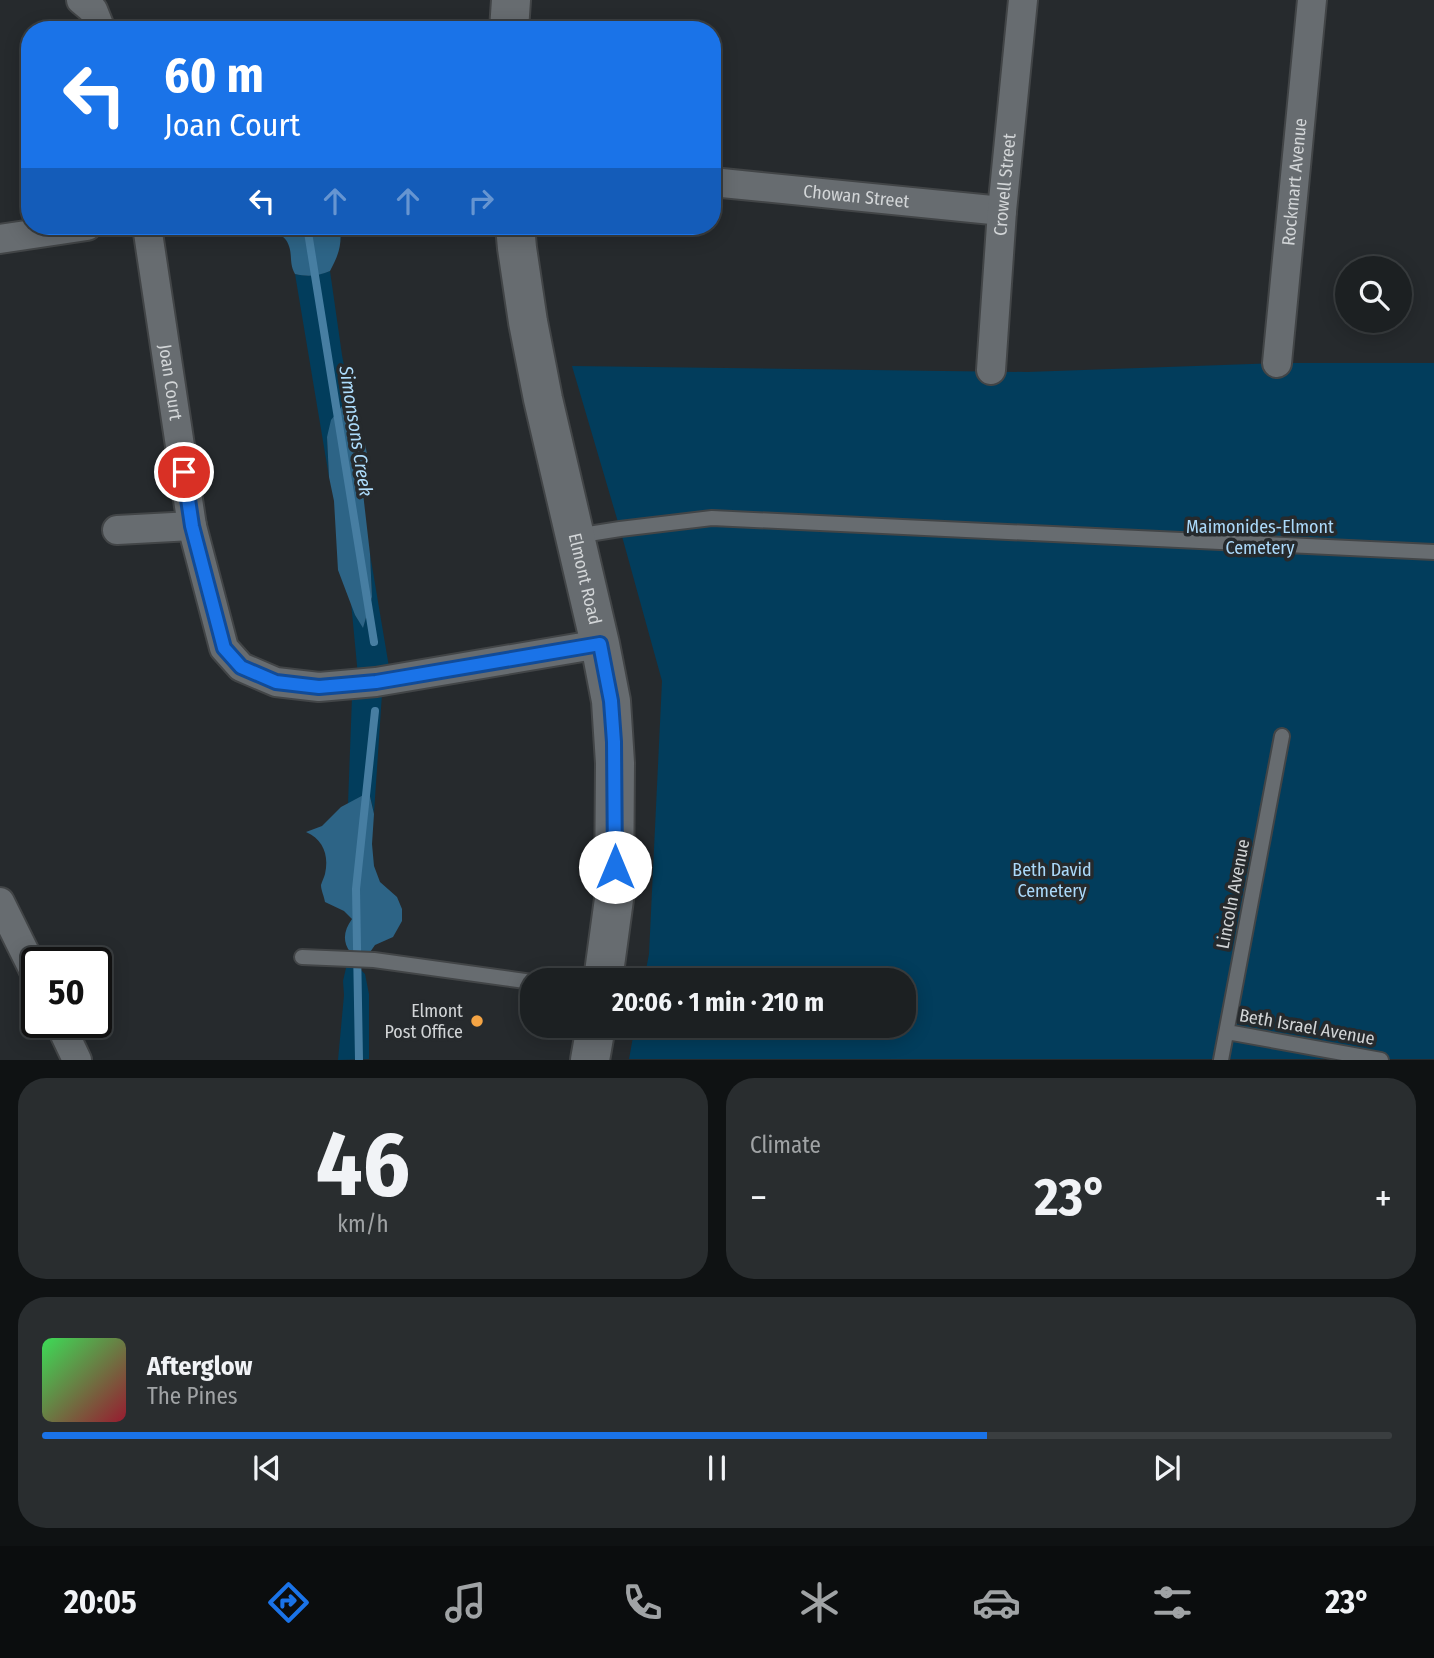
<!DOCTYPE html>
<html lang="en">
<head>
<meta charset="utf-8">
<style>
	:root { --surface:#1c2022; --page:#292d2f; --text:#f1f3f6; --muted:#a0a3a5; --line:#3a3e40; --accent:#1a73e8 }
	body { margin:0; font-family:"Fira Sans Condensed",sans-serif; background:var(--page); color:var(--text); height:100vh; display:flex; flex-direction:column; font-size:26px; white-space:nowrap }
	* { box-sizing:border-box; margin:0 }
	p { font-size:23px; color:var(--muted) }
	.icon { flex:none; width:38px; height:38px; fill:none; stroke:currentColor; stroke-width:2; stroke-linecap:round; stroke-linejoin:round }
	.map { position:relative; height:1060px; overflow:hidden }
	.drawer { display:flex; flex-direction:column; gap:18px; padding:18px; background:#0f1213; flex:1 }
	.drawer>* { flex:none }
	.hud { position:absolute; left:21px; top:21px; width:700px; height:214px; border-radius:28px; box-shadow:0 4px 18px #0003,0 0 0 2px var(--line); background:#1a73e8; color:#fff; overflow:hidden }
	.buttons { position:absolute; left:1335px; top:256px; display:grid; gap:14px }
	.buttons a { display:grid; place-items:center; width:77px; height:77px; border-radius:50%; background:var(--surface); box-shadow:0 4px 18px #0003,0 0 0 2px var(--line); font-size:35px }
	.speed { position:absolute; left:21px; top:947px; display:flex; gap:14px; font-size:35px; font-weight:700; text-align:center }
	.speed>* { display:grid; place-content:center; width:91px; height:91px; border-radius:50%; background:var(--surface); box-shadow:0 4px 18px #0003,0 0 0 2px var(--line); line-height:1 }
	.speed .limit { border:4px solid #111; border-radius:10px; background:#fff; color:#111 }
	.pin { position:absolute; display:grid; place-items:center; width:60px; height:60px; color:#fff; margin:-30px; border:4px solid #fff; border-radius:50%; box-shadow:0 2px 7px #0007 }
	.me { position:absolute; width:77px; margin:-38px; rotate:0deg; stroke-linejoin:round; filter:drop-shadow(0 0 5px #0008) }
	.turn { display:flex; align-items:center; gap:24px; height:147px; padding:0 28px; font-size:32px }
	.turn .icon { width:91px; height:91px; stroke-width:2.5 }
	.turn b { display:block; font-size:49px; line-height:60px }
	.lanes { display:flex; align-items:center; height:66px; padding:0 28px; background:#0003; justify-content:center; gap:35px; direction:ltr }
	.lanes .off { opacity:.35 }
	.big { font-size:52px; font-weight:700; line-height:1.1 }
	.drawer .widget { flex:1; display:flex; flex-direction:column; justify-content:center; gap:10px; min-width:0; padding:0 24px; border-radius:28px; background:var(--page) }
	.drawer .dial { align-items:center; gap:0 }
	.dial b { font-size:91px; line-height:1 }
	.song { display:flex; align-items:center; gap:21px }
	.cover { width:84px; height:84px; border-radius:10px; background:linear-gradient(135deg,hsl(130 70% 55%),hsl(350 70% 35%)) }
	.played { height:7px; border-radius:4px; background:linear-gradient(90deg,var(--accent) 70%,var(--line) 70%) }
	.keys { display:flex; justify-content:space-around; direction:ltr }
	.heat { display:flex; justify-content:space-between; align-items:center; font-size:38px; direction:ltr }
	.drawer .tiles { flex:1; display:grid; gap:18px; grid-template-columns:1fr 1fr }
	.widget:last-child { grid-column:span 2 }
	.trip { position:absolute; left:520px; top:968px; width:396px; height:70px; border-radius:28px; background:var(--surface); box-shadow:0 4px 18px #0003,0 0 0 2px var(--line); font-weight:700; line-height:70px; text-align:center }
	.menu { display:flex; height:112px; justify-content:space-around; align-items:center; background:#0b0d0e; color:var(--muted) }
	.menu .icon { width:49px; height:49px }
	.menu .selected { color:var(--accent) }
	.menu b { font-size:32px; color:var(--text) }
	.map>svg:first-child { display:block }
	.green { fill:#023d5c }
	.forest { fill:#2d6486 }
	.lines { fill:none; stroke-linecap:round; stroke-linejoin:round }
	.stream { stroke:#477ea2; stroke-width:8 }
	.lane-casing { stroke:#424547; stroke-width:18 }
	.street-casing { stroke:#424547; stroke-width:32 }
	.secondary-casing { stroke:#424547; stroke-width:42 }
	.lane { stroke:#676c70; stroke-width:14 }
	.street { stroke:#676c70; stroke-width:28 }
	.secondary { stroke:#676c70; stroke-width:38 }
	.route-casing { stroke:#114b97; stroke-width:18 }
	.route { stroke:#1a73e8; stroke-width:12 }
	.poi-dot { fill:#f4a444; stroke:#262a2d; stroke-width:2.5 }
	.labels { text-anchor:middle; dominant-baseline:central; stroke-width:7; stroke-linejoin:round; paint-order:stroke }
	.street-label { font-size:18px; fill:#d2d5d7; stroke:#262a2d }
	.park-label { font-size:18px; fill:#abd9fa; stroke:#262a2d }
	.poi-label { font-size:18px; fill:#d2d5d7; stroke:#262a2d; text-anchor:end }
	.water-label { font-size:19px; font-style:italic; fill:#addcfc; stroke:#262a2d }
</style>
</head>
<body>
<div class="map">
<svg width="1434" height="1060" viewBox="0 0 1434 1060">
	<rect width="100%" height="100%" fill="#262a2d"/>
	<path class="green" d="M330,271L342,355L355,424L343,405L327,437L329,477L295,274C307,277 319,275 330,271Z
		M1277,363H1434V1059H629L635,1026H903V980H644L649,954L662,681L620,529L572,366L1027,372Z
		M370,554L390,673L358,676L351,602L355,615L363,627L372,597Z
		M382,694L374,813L369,792L348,804L352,697Z
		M352,961L365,974L369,994V1059L338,1060L344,995L343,981L346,968Z"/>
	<path class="forest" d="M268,226H340C342,245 339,254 330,271C319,276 307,277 295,274C288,262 294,252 286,240C282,234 273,232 268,226Z
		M343,405L355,424L365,444L369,464L368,477L363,493L370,554L372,597L363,628L355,615L338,570L334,501L329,477L327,437L331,420Z
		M369,792L374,814L372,844L374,866L380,882L397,897L402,909V921L393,937L375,945L368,955L350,952C342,941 344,930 352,919L344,911L325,902C324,896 321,890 321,885C322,881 324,878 325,874C329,856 324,840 306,832L322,826L341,807Z"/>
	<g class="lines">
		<path class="stream" d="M307,226L374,642
			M359,1060L356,889L375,711"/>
		<g class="lane-casing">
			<path id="lane" d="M576,536L620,529L712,518L1434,552
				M302,957L374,960L532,982
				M1227,1032L1381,1060
				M1221,1060L1282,736"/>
		</g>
		<g class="street-casing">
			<g id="street">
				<path d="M81,0L93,10L101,30"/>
				<path id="s1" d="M712,182L1002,211"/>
				<path id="s2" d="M147,226L192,526L224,648L241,667L276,682L319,687L376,682L600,644"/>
				<path d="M0,239L87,226"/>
				<path id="s3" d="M1277,363L1312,0"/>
				<path id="s4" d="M991,370L1002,211L1023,0"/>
				<path d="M117,530L192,526"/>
				<path d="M0,902L37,977"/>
				<path d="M59,1022L77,1060"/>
			</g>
		</g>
		<g class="secondary-casing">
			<g id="secondary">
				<path d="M509,30L511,0"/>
				<path id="s5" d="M515,226L517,248L528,322L543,399L600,644L611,701L615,763L614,899L603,980"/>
				<path d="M590,1060L596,1026"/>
			</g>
		</g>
		<use href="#lane" class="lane"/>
		<use href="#street" class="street"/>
		<use href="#secondary" class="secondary"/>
	</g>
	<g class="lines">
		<g class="route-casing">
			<path id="route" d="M184,472L192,526L224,648L241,667L276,682L319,687L376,682L600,644L611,701L614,742L615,867"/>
		</g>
		<use href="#route" class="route"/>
	</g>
	<circle class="poi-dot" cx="477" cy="1021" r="7"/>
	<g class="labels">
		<g class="street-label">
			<text stroke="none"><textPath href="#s3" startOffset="182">Rockmart Avenue</textPath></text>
			<text stroke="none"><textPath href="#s4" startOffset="186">Crowell Street</textPath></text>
			<text stroke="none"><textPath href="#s1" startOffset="145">Chowan Street</textPath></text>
			<text stroke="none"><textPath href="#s2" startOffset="158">Joan Court</textPath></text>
			<text stroke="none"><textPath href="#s5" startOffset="360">Elmont Road</textPath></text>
			<text transform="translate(1233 894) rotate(-79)">Lincoln Avenue</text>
			<text transform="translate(1307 1027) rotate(10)">Beth Israel Avenue</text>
		</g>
		<g class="park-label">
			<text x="1260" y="527">Maimonides-Elmont<tspan x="1260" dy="21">Cemetery</tspan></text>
			<text x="1052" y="870">Beth David<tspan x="1052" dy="21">Cemetery</tspan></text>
		</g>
		<g class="poi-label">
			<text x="463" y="1011">Elmont<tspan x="463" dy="21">Post Office</tspan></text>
		</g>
		<g class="water-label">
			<text transform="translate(356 431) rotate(81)">Simonsons Creek</text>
		</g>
	</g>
</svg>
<div class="buttons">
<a><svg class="icon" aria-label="search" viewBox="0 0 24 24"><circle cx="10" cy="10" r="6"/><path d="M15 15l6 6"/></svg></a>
</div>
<div class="speed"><div class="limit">50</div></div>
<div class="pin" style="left:184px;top:472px;background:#d93025"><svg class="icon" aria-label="arrive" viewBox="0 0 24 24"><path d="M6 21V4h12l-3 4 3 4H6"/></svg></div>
<svg class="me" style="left:615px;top:867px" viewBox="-20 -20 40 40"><circle r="19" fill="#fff"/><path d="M0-13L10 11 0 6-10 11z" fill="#1a73e8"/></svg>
<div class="trip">20:06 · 1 min · 210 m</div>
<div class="hud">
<div class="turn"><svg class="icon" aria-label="left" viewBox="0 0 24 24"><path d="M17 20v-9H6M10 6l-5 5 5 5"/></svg><div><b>60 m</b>Joan Court</div></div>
<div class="lanes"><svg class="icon" aria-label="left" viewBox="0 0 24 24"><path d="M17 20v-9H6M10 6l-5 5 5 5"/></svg><svg class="icon off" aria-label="ahead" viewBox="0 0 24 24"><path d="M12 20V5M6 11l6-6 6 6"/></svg><svg class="icon off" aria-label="ahead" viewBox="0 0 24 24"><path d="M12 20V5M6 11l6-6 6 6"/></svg><svg class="icon off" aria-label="right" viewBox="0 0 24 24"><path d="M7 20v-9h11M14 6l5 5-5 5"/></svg></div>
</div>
</div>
<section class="drawer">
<div class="tiles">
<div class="widget dial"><b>46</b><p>km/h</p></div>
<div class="widget"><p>Climate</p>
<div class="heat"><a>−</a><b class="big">23°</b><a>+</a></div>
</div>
<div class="widget">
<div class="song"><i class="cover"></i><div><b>Afterglow</b><p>The Pines</p></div></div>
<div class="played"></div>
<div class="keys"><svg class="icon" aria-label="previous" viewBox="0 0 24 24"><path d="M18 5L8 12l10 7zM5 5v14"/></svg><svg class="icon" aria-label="pause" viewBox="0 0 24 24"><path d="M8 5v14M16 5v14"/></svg><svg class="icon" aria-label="next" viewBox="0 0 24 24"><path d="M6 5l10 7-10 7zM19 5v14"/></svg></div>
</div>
</div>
</section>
<nav class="menu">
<b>20:05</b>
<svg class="icon selected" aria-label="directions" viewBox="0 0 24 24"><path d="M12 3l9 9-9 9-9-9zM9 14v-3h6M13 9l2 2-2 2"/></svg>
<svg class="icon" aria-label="music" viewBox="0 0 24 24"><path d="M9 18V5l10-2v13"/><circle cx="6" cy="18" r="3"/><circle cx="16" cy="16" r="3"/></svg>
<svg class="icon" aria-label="phone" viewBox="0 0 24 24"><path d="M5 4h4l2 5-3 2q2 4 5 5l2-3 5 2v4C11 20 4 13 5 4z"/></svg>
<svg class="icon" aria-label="climate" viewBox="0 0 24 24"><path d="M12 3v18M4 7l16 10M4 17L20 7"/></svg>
<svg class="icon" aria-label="car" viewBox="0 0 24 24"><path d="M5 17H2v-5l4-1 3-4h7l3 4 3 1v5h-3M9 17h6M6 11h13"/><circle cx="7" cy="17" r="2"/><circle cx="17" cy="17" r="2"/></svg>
<svg class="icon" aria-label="filters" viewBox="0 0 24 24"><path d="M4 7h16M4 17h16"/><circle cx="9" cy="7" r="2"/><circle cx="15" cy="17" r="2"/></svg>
<b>23°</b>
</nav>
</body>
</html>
